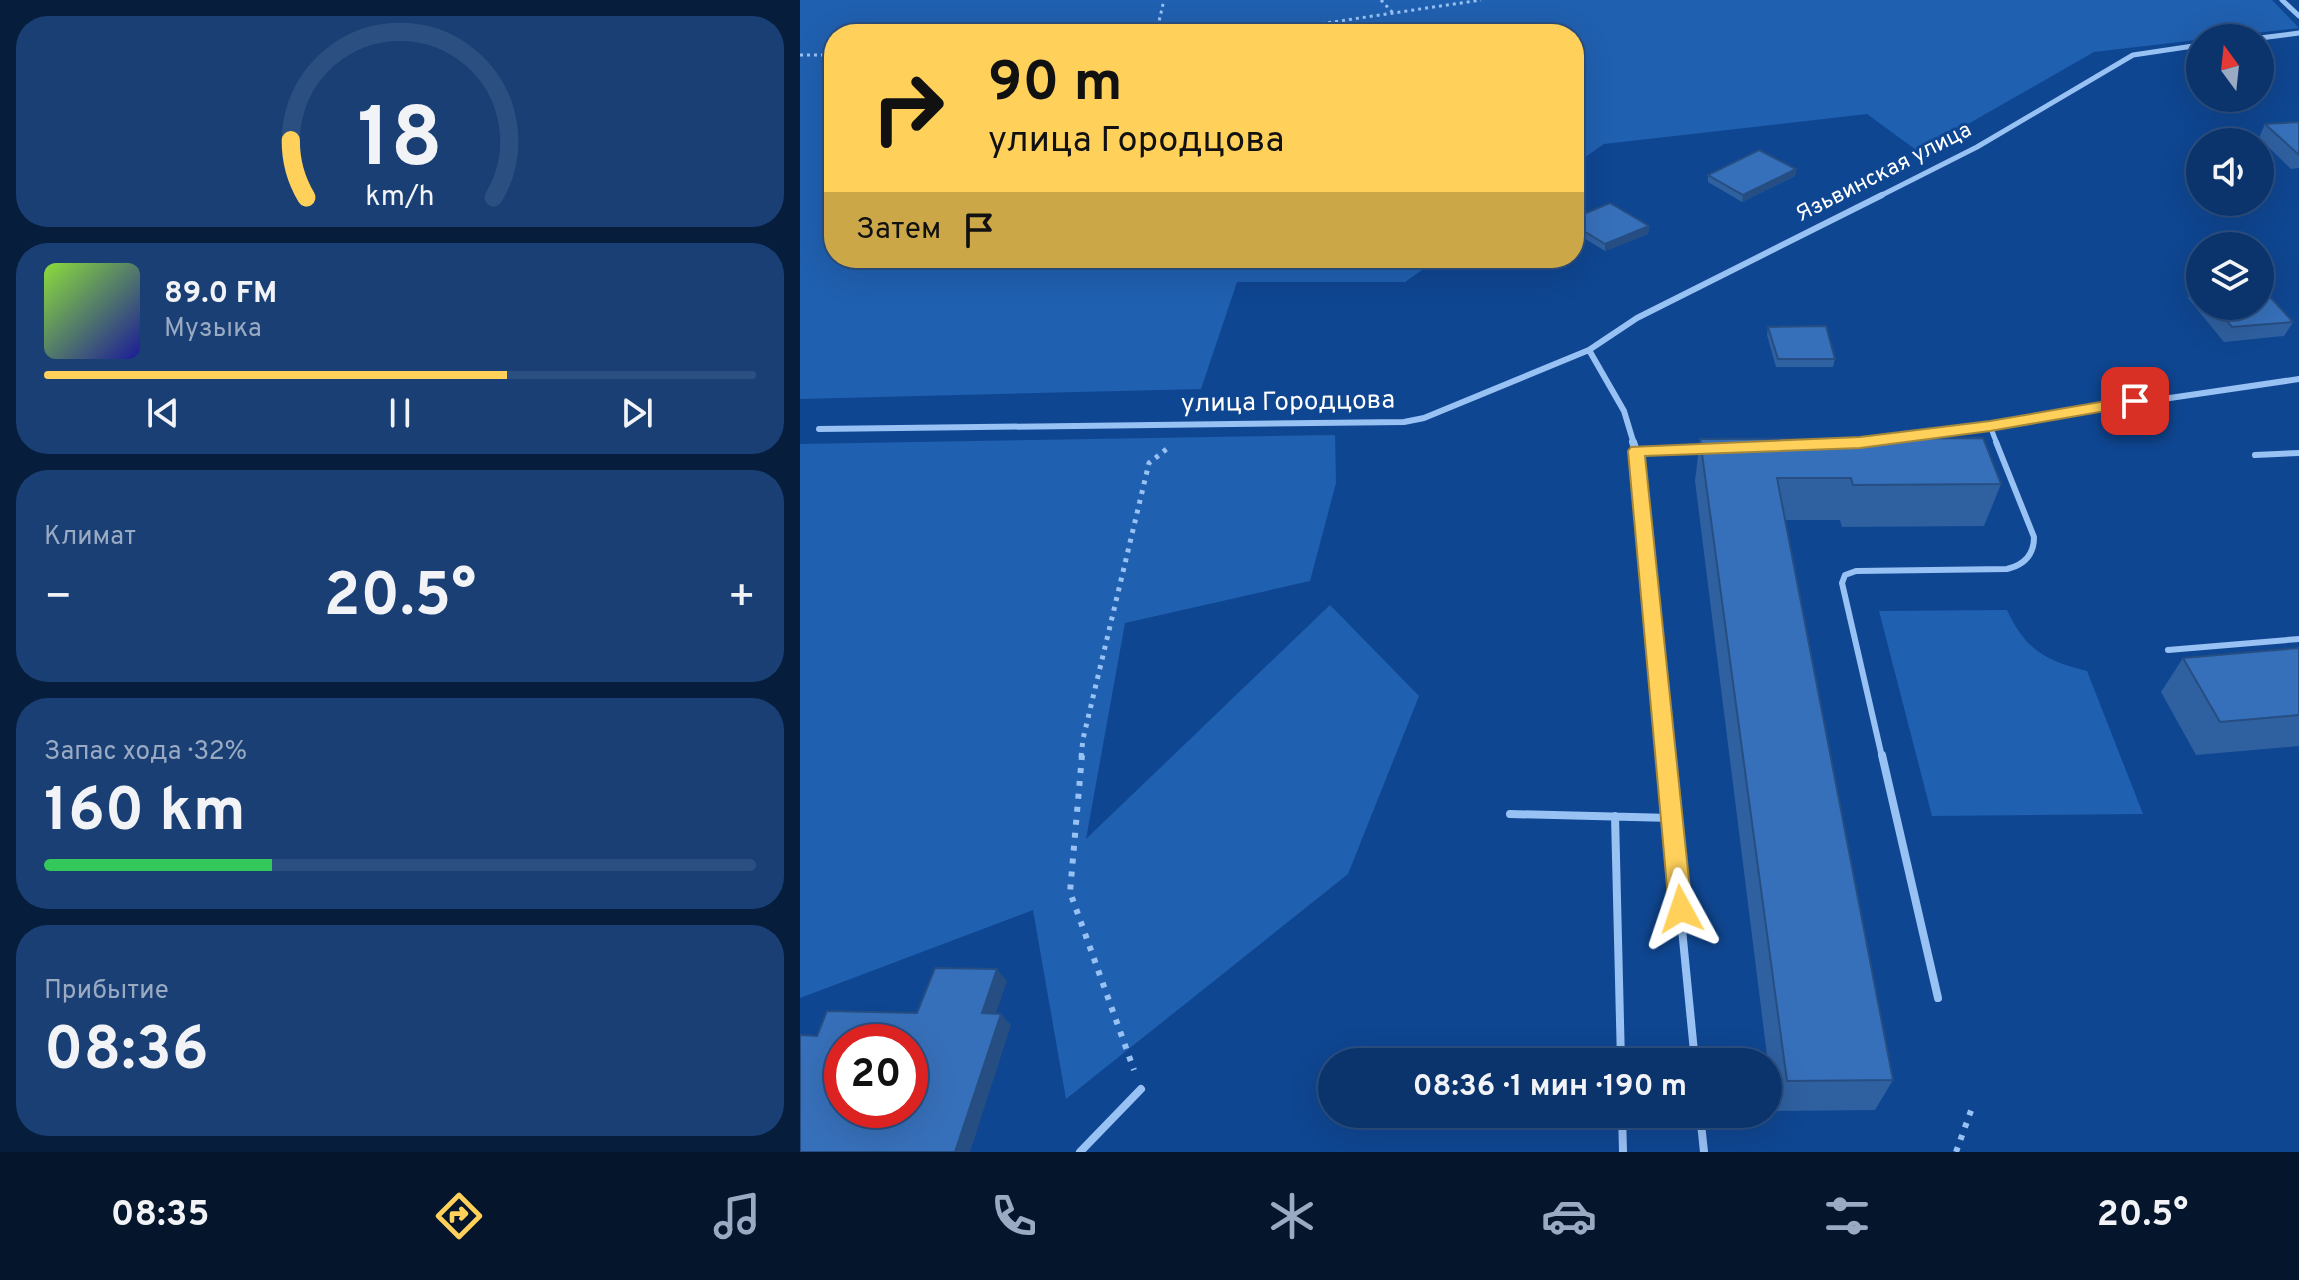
<!DOCTYPE html>
<html lang="ru">
<head>
<meta charset="utf-8">
<style>
	:root { --surface:#0b346d; --page:#193f75; --text:#f1f3f6; --muted:#9aaac2; --line:#2b4f80; --accent:#ffd15b }
	body { margin:0; font-family:Overpass,sans-serif; background:var(--page); color:var(--text); height:100vh; display:flex; flex-direction:column; font-size:30px; white-space:nowrap }
	* { box-sizing:border-box; margin:0 }
	p { font-size:26px; color:var(--muted) }
	.icon { flex:none; width:44px; height:44px; fill:none; stroke:currentColor; stroke-width:2; stroke-linecap:round; stroke-linejoin:round }
	.map { position:relative; flex:1; overflow:hidden }
	.side { display:flex; flex-direction:column; gap:16px; padding:16px; background:#061d3c; width:800px }
	.side>* { flex:none }
	.hud { position:absolute; left:24px; top:24px; width:760px; height:244px; border-radius:32px; box-shadow:0 8px 32px #0002,0 0 0 2px var(--line); background:#ffd15b; color:#111; overflow:hidden }
	.needle { width:52px; rotate:345deg }
	.controls { position:absolute; left:1386px; top:24px; display:grid; gap:16px }
	.controls a { display:grid; place-items:center; width:88px; height:88px; border-radius:50%; background:var(--surface); box-shadow:0 8px 32px #0002,0 0 0 2px var(--line); font-size:40px }
	.speed { position:absolute; left:24px; top:1024px; display:flex; gap:16px; font-size:40px; font-weight:700; text-align:center }
	.speed>* { display:grid; place-content:center; width:104px; height:104px; border-radius:50%; background:var(--surface); box-shadow:0 8px 32px #0002,0 0 0 2px var(--line); line-height:1 }
	.speed .limit { border:12px solid #d22; background:#fff; color:#111 }
	.pin { position:absolute; display:grid; place-items:center; width:68px; height:68px; color:#fff; margin:-34px; border-radius:16px; box-shadow:0 4px 12px #0006 }
	.me { position:absolute; width:88px; margin:-44px; rotate:355deg; stroke-linejoin:round; filter:drop-shadow(0 0 6px #0008) }
	.turn { display:flex; align-items:center; gap:28px; height:168px; padding:0 32px; font-size:36px }
	.turn .icon { width:104px; height:104px; stroke-width:2.5 }
	.turn b { display:block; font-size:56px; line-height:68px }
	.then { display:flex; align-items:center; height:76px; padding:0 32px; background:#0003; gap:16px; font-size:30px }
	.big { font-size:60px; font-weight:700; line-height:1.1 }
	.side .card { flex:1; display:flex; flex-direction:column; justify-content:center; gap:12px; min-width:0; padding:0 28px; border-radius:32px; background:var(--page) }
	.side .dial { align-items:center; gap:0 }
	.dial svg { height:208px; overflow:visible; fill:none; stroke:var(--line); stroke-width:7; stroke-linecap:round; text-anchor:middle }
	.dial text { fill:var(--text); stroke:none }
	.song { display:flex; align-items:center; gap:24px }
	.cover { width:96px; height:96px; border-radius:12px; background:linear-gradient(135deg,hsl(90 70% 55%),hsl(240 70% 35%)) }
	.played { height:8px; border-radius:4px; background:linear-gradient(90deg,var(--accent) 65%,var(--line) 65%) }
	.keys { display:flex; justify-content:space-around; direction:ltr }
	.heat { display:flex; justify-content:space-between; align-items:center; font-size:44px; direction:ltr }
	.charge { height:12px; border-radius:6px; background:linear-gradient(90deg,#34c759 32%,var(--line) 0) }
	.trip { position:absolute; left:518px; top:1048px; width:464px; height:80px; border-radius:40px; background:var(--surface); box-shadow:0 8px 32px #0002,0 0 0 2px var(--line); font-weight:700; line-height:80px; text-align:center }
	.menu { display:flex; height:128px; justify-content:space-around; align-items:center; background:#04152c; color:var(--muted) }
	.menu .icon { width:56px; height:56px }
	.menu .current { color:var(--accent) }
	.menu b { font-size:36px; color:var(--text) }
	main { display:flex; flex:1; min-height:0 }
	.map>svg:first-child { display:block }
	.green { fill:#2060b0 }
	.lines { fill:none; stroke-linecap:round; stroke-linejoin:round }
	.path-far2 { stroke:#98c1f4; stroke-width:3; stroke-dasharray:3 4; stroke-linecap:butt }
	.path-far1 { stroke:#98c1f4; stroke-width:5; stroke-dasharray:4 6; stroke-linecap:butt }
	.path { stroke:#98c1f4; stroke-width:6; stroke-dasharray:5 8; stroke-linecap:butt }
	.lane-far2 { stroke:#98c1f4; stroke-width:5 }
	.lane-far1 { stroke:#98c1f4; stroke-width:6 }
	.lane { stroke:#98c1f4; stroke-width:8 }
	.street-far2 { stroke:#98c1f4; stroke-width:5 }
	.street-far1 { stroke:#98c1f4; stroke-width:6 }
	.street { stroke:#98c1f4; stroke-width:8 }
	.wall { fill:#2f60a0 }
	.shaded-wall { fill:#264e82 }
	.building { fill:#3770ba; stroke:#264e82; stroke-width:2; fill-rule:evenodd }
	.route { fill:#ffd15b; stroke:#a6883b; stroke-width:2 }
	.labels { text-anchor:middle; dominant-baseline:central; stroke-width:6; stroke-linejoin:round; paint-order:stroke }
	.far-street-label { font-size:22px; fill:#fff; stroke:#0f4691 }
	.street-label { font-size:26px; fill:#fff; stroke:#0f4691 }
</style>
</head>
<body>
<main>
<section class="side">
<div class="card dial"><svg viewBox="0 0 100 80">
<path d="M14 69A42 42 0 1 1 86 69"/>
<path d="M14 69A42 42 0 0 1 8 47" stroke="#ffd15b"/>
<text x="50" y="56" font-size="32" font-weight="700">18</text>
<text x="50" y="72" font-size="11">km/h</text>
</svg></div>
<div class="card">
<div class="song"><i class="cover"></i><div><b>89.0 FM</b><p>Музыка</p></div></div>
<div class="played"></div>
<div class="keys"><svg class="icon" aria-label="previous" viewBox="0 0 24 24"><path d="M18 5L8 12l10 7zM5 5v14"/></svg><svg class="icon" aria-label="pause" viewBox="0 0 24 24"><path d="M8 5v14M16 5v14"/></svg><svg class="icon" aria-label="next" viewBox="0 0 24 24"><path d="M6 5l10 7-10 7zM19 5v14"/></svg></div>
</div>
<div class="card"><p>Климат</p>
<div class="heat"><a>−</a><b class="big">20.5°</b><a>+</a></div>
</div>
<div class="card"><p>Запас хода · 32%</p><b class="big">160 km</b><div class="charge"></div></div>
<div class="card"><p>Прибытие</p><b class="big">08:36</b></div>
</section>
<div class="map">
<svg width="1499" height="1152" viewBox="0 0 1499 1152">
	<rect width="100%" height="100%" fill="#0f4691"/>
	<path class="green" d="M0,0H1472L1499,28L1294,52L1119,152L1067,114L804,144L774,165V34H34V258H639L605,282H437L401,389L0,399Z
		M535,435L536,483L510,581L325,623L286,839L530,605L619,696L548,874L266,1099L233,910L0,998V444Z
		M1207,610C1225,650 1247,661 1287,671L1343,814L1132,816L1079,611Z"/>
	<g class="lines">
		<path class="path-far2" d="M581,0L593,13
			M356,34L364,0
			M452,34L681,0
			M0,55H34"/>
		<path class="path-far1" d="M281,757L283,739L349,463L368,448"/>
		<path class="path" d="M282,755L270,892L334,1070
			M1156,1152L1172,1108"/>
		<path class="lane-far2" d="M1190,426L1197,444"/>
		<path class="lane-far1" d="M836,451L866,757
			M1455,455L1499,453
			M1368,650L1499,639
			M1082,757L1042,583L1045,575L1056,571L1207,569C1224,565 1234,555 1234,537L1196,442"/>
		<path class="lane" d="M865,755L895,1062
			M1082,755L1138,998
			M710,814L872,818
			M815,816L821,1062
			M822,1114L823,1151
			M900,1114L904,1152
			M280,1152L341,1089"/>
		<path class="street-far2" d="M1482,0L1499,16
			M1460,38L1499,33
			M1078,197L1177,147L1333,55L1400,45"/>
		<path class="street-far1" d="M789,350L837,318L1082,195
			M19,429L604,422L624,418L789,350L824,411L834,444
			M1084,440L1499,379"/>
		<path class="street" d="M833,442L836,451L907,448"/>
	</g>
	<path class="wall" d="M1499,122V168L1491,169L1459,138L1465,124Z
		M996,169L995,176L942,202L908,182V175Z
		M774,218L849,226L848,234L805,251L774,232Z
		M1400,283V306H1460L1493,322L1484,336L1424,342L1388,298L1395,284Z
		M968,327L1035,359L1033,367H976L967,335Z
		M900,439L1201,484L1184,526L1042,527L1040,520H985L1093,1080L1075,1110L974,1111L895,481Z
		M1499,648V746L1396,755L1361,692L1383,658Z"/>
	<path class="shaded-wall" d="M996,169L995,176L942,202L943,195Z
		M849,226L848,234L805,251V244Z
		M197,969L207,981L192,1025L182,1013Z
		M201,1014L211,1025L170,1152H155Z"/>
	<path class="building" d="M1499,122V155L1465,124Z
		M959,150L996,169L943,195L908,175Z
		M810,203L849,226L805,244L774,225V218Z
		M1460,286L1493,322L1432,327L1414,306H1460Z
		M1026,326L1035,359H978L968,327Z
		M1183,438L1201,484L1053,485L1051,478H977L1093,1080L987,1081L900,439Z
		M1499,648V715L1420,722L1383,658Z
		M135,968L197,969L182,1013L201,1014L155,1152H0V1035L17,1036L27,1011L117,1013ZM42,1042H110V1110H42Z"/>
	<path class="route" d="M1335,396L1340,397V405L1190,431L1060,448L845,456L892,909L889,917L881,920L873,917L869,909L828,451L831,447L1060,437L1190,421Z"/>
	<g class="labels">
		<g class="far-street-label">
			<text transform="translate(1084 173) rotate(-27)">Язьвинская улица</text>
		</g>
		<g class="street-label">
			<text transform="translate(488 403) rotate(-1)">улица Городцова</text>
		</g>
	</g>
</svg>
<div class="controls">
<a><svg class="needle" viewBox="-14 -14 28 28"><path d="M0-13l5 13h-10z" fill="#e53935"/><path d="M0 13l5-13h-10z" fill="#9aaac2"/></svg></a>
<a><svg class="icon" aria-label="sound" viewBox="0 0 24 24"><path d="M4 9h4l5-4v14l-5-4H4zM17 9q2 3 0 6"/></svg></a>
<a><svg class="icon" aria-label="layers" viewBox="0 0 24 24"><path d="M12 4l9 5-9 5-9-5zM3 14l9 5 9-5"/></svg></a>
</div>
<div class="speed"><div class="limit">20</div></div>
<div class="pin" style="left:1335px;top:401px;background:#d93025"><svg class="icon" aria-label="arrive" viewBox="0 0 24 24"><path d="M6 21V4h12l-3 4 3 4H6"/></svg></div>
<svg class="me" style="left:881px;top:909px" viewBox="-20 -20 40 40"><path d="M0-17L14 15 0 8-14 15z" fill="#ffd15b" stroke="#fff" stroke-width="4"/></svg>
<div class="trip">08:36 · 1 мин · 190 m</div>
<div class="hud">
<div class="turn"><svg class="icon" aria-label="right" viewBox="0 0 24 24"><path d="M7 20v-9h11M14 6l5 5-5 5"/></svg><div><b>90 m</b>улица Городцова</div></div>
<div class="then">Затем<svg class="icon" aria-label="arrive" viewBox="0 0 24 24"><path d="M6 21V4h12l-3 4 3 4H6"/></svg></div>
</div>
</div>
</main>
<nav class="menu">
<b>08:35</b>
<svg class="icon current" aria-label="directions" viewBox="0 0 24 24"><path d="M12 3l9 9-9 9-9-9zM9 14v-3h6M13 9l2 2-2 2"/></svg>
<svg class="icon" aria-label="music" viewBox="0 0 24 24"><path d="M9 18V5l10-2v13"/><circle cx="6" cy="18" r="3"/><circle cx="16" cy="16" r="3"/></svg>
<svg class="icon" aria-label="phone" viewBox="0 0 24 24"><path d="M5 4h4l2 5-3 2q2 4 5 5l2-3 5 2v4C11 20 4 13 5 4z"/></svg>
<svg class="icon" aria-label="climate" viewBox="0 0 24 24"><path d="M12 3v18M4 7l16 10M4 17L20 7"/></svg>
<svg class="icon" aria-label="car" viewBox="0 0 24 24"><path d="M5 17H2v-5l4-1 3-4h7l3 4 3 1v5h-3M9 17h6M6 11h13"/><circle cx="7" cy="17" r="2"/><circle cx="17" cy="17" r="2"/></svg>
<svg class="icon" aria-label="filters" viewBox="0 0 24 24"><path d="M4 7h16M4 17h16"/><circle cx="9" cy="7" r="2"/><circle cx="15" cy="17" r="2"/></svg>
<b>20.5°</b>
</nav>
</body>
</html>
